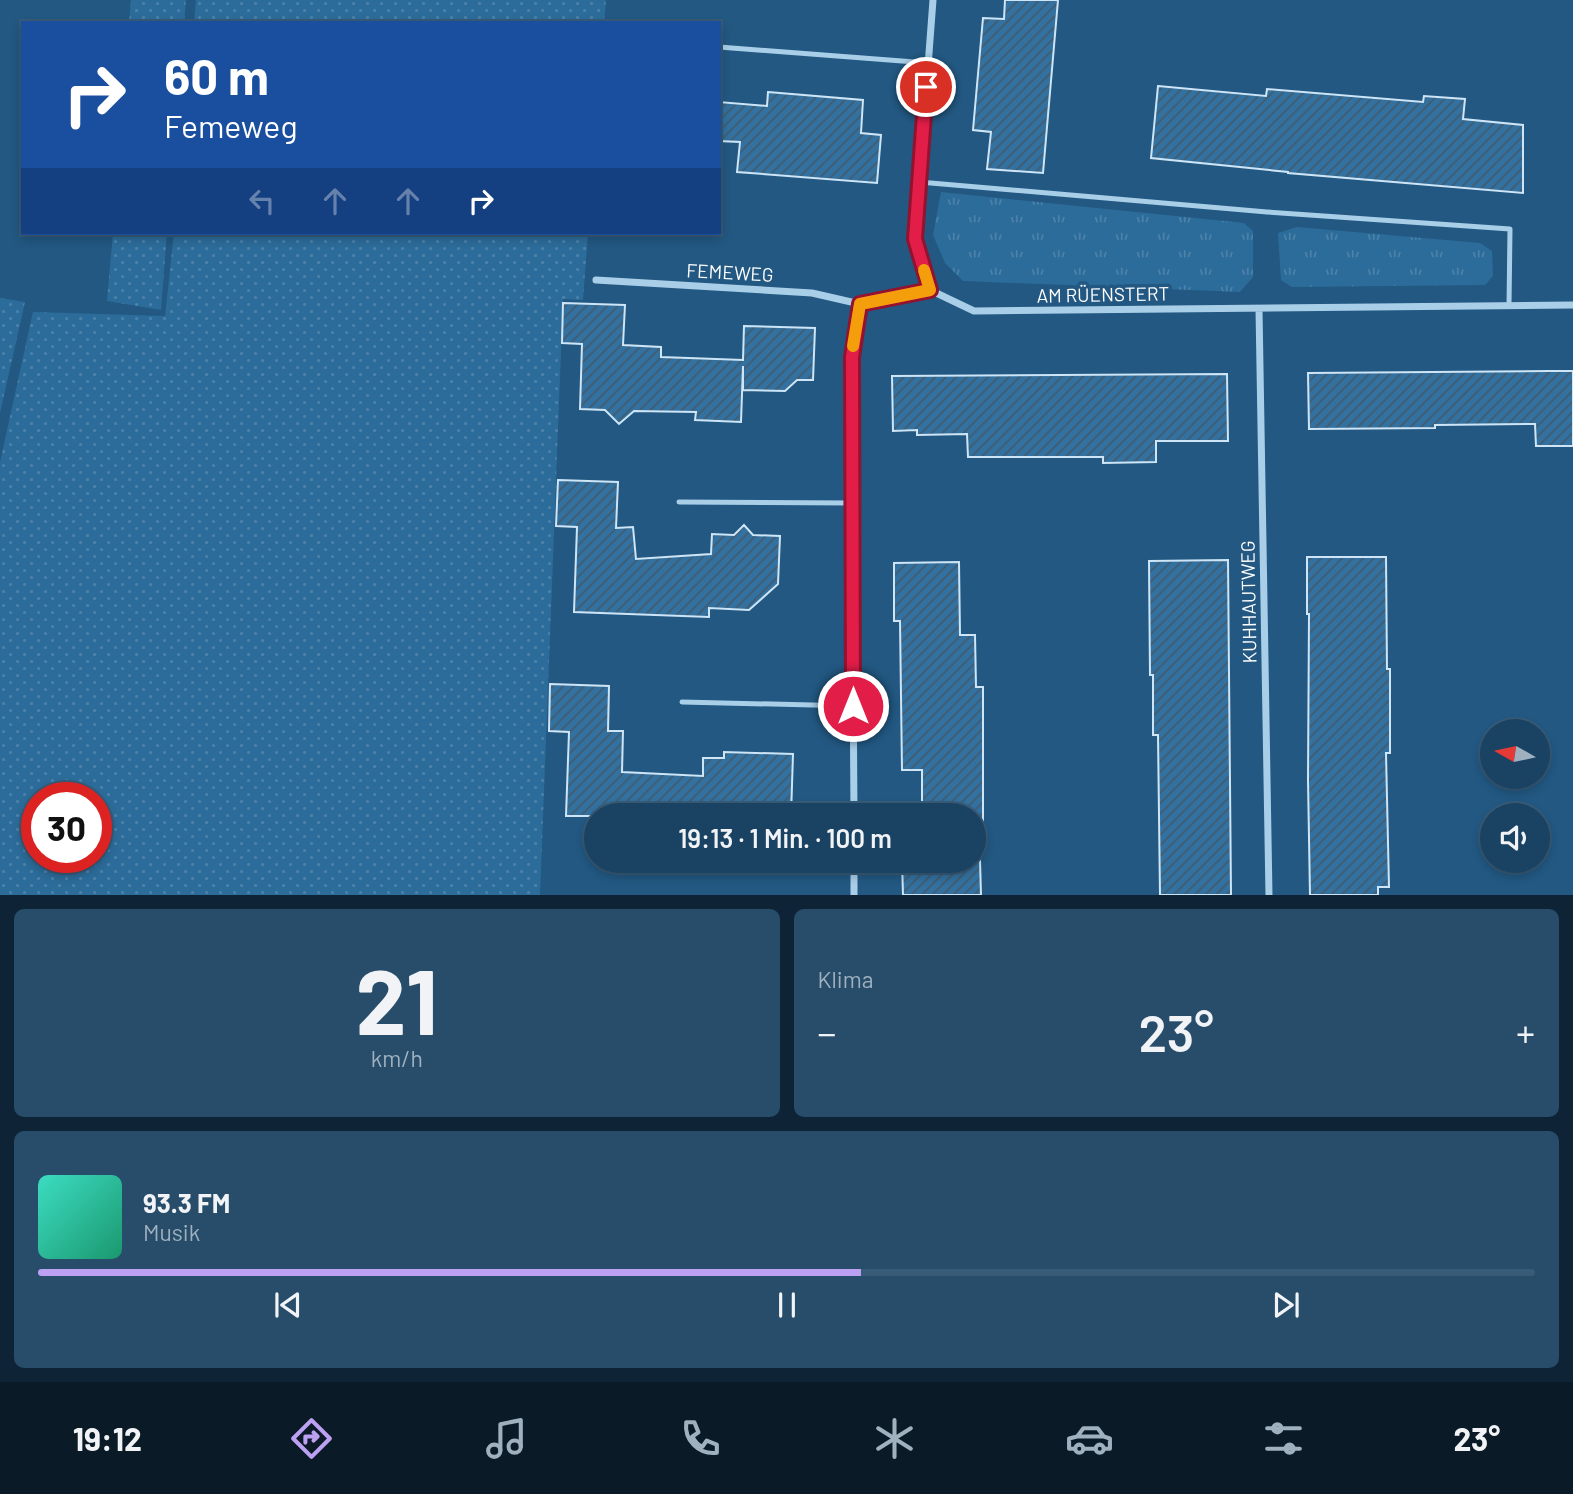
<!DOCTYPE html>
<html lang="de">
<head>
<meta charset="utf-8">
<style>
	:root { --surface:#1a4262; --page:#274d6b; --text:#f1f3f6; --muted:#9fb0be; --line:#385b77; --accent:#bca0f2 }
	body { margin:0; font-family:Barlow,sans-serif; background:var(--page); color:var(--text); height:100vh; display:flex; flex-direction:column; font-size:26px; white-space:nowrap }
	* { box-sizing:border-box; margin:0 }
	p { font-size:23px; color:var(--muted) }
	.icon { flex:none; width:38px; height:38px; fill:none; stroke:currentColor; stroke-width:2; stroke-linecap:round; stroke-linejoin:round }
	.map { position:relative; height:895px; overflow:hidden }
	.panel { display:flex; flex-direction:column; gap:14px; padding:14px; background:#0e2436; flex:1 }
	.panel>* { flex:none }
	.guide { position:absolute; left:21px; top:21px; width:700px; height:214px; border-radius:0px; box-shadow:0 4px 10px #0003,0 0 0 2px var(--line); background:#1a4fa0; color:#fff; overflow:hidden }
	.needle { width:46px; rotate:279deg }
	.tools { position:absolute; left:1480px; top:719px; display:grid; gap:14px }
	.tools a { display:grid; place-items:center; width:70px; height:70px; border-radius:50%; background:var(--surface); box-shadow:0 4px 10px #0003,0 0 0 2px var(--line); font-size:35px }
	.speed { position:absolute; left:21px; top:782px; display:flex; gap:14px; font-size:35px; font-weight:700; text-align:center }
	.speed>* { display:grid; place-content:center; width:91px; height:91px; border-radius:50%; background:var(--surface); box-shadow:0 4px 10px #0003,0 0 0 2px var(--line); line-height:1 }
	.speed .limit { border:10px solid #d22; background:#fff; color:#111 }
	.pin { position:absolute; display:grid; place-items:center; width:60px; height:60px; color:#fff; margin:-30px; border:4px solid #fff; border-radius:50%; box-shadow:0 2px 7px #0007 }
	.me { position:absolute; width:77px; margin:-38px; rotate:0deg; stroke-linejoin:round; filter:drop-shadow(0 0 5px #0008) }
	.turn { display:flex; align-items:center; gap:24px; height:147px; padding:0 28px; font-size:32px }
	.turn .icon { width:91px; height:91px; stroke-width:2.5 }
	.turn b { display:block; font-size:49px; line-height:60px }
	.lanes { display:flex; align-items:center; height:66px; padding:0 28px; background:#0003; justify-content:center; gap:35px; direction:ltr }
	.lanes .off { opacity:.35 }
	.big { font-size:52px; font-weight:600; line-height:1.1 }
	.panel .widget { flex:1; display:flex; flex-direction:column; justify-content:center; gap:10px; min-width:0; padding:0 24px; border-radius:10px; background:var(--page) }
	.panel .dial { align-items:center; gap:0 }
	.dial b { font-size:91px; line-height:1 }
	.song { display:flex; align-items:center; gap:21px }
	.cover { width:84px; height:84px; border-radius:10px; background:linear-gradient(135deg,hsl(170 70% 55%),hsl(160 70% 35%)) }
	.played { height:7px; border-radius:4px; background:linear-gradient(90deg,var(--accent) 55%,var(--line) 55%) }
	.keys { display:flex; justify-content:space-around; direction:ltr }
	.heat { display:flex; justify-content:space-between; align-items:center; font-size:38px; direction:ltr }
	.panel .tiles { flex:1; display:grid; gap:14px; grid-template-columns:1fr 1fr }
	.widget:last-child { grid-column:span 2 }
	.trip { position:absolute; left:584px; top:803px; width:402px; height:70px; border-radius:35px; background:var(--surface); box-shadow:0 4px 10px #0003,0 0 0 2px var(--line); font-weight:600; line-height:70px; text-align:center }
	.tab-bar { display:flex; height:112px; justify-content:space-around; align-items:center; background:#0a1a27; color:var(--muted) }
	.tab-bar .icon { width:49px; height:49px }
	.tab-bar .current { color:var(--accent) }
	.tab-bar b { font-size:32px; color:var(--text) }
	.map>svg:first-child { display:block }
	.grass { fill:url(#grass-tufts) }
	.park { fill:url(#park-dots); fill-rule:evenodd }
	.building { fill:url(#building-hatch); stroke:#cde5f6; stroke-width:2 }
	.lines { fill:none; stroke-linecap:round; stroke-linejoin:round }
	.service { stroke:#a9cee8; stroke-width:5 }
	.minor { stroke:#a9cee8; stroke-width:7 }
	.route-casing { stroke:#92132f; stroke-width:18 }
	.route { stroke:#e11d48; stroke-width:12 }
	.slow { stroke:#f59e0b; stroke-width:12 }
	.labels { text-anchor:middle; dominant-baseline:central; stroke-width:7; stroke-linejoin:round; paint-order:stroke }
	.street-label { font-size:19px; fill:#fff; stroke:#225882 }
</style>
</head>
<body>
<div class="map">
<svg width="1573" height="896" viewBox="0 0 1573 896">
	<defs>
		<pattern id="grass-tufts" width="24" height="20" patternUnits="userSpaceOnUse" patternTransform="scale(1.75)"><rect width="24" height="20" fill="#2c6c9a"/><path d="M3 7l-1-3M5 7V3M7 7l1-3M15 17l-1-3M17 17v-4M19 17l1-3" fill="none" stroke="#4c82a9"/></pattern>
		<pattern id="park-dots" width="8" height="8" patternUnits="userSpaceOnUse" patternTransform="scale(1.75)"><rect width="8" height="8" fill="#2c6c9a"/><path d="M2 2h.1M6 6h.1" fill="none" stroke="#4c82a9" stroke-width="1.8" stroke-linecap="round"/></pattern>
		<pattern id="building-hatch" width="6" height="6" patternUnits="userSpaceOnUse" patternTransform="scale(1.75)"><rect width="6" height="6" fill="#3271a0"/><path d="M-1 1l2-2M0 6l6-6M5 7l2-2" fill="none" stroke="#425b6e"/></pattern>
	</defs>
	<rect width="100%" height="100%" fill="#225882"/>
	<path class="grass" d="M941,192L1244,223L1253,231V277L1240,292L963,281L945,263L933,235Z
		M1297,227L1480,243L1492,251L1493,276L1485,285L1292,287L1281,280L1278,233Z"/>
	<path class="park" d="M131,0H186L184,23H129Z
		M196,0H606L604,23H194Z
		M113,233H167L161,310L107,301Z
		M174,233H588L583,300L563,299L540,895L0,896V462L33,312L165,316ZM37,798H96V858H37Z
		M0,298L25,302L0,413Z"/>
	<path class="building" d="M1005,0H1058L1043,173L987,169L991,132L973,130L983,18L1004,19Z
		M1158,86L1266,96L1267,89L1423,102L1424,96L1465,99L1463,119L1523,125V193L1288,173V172L1151,158Z
		M768,92L863,100L861,133L881,135L877,183L737,172L740,142L719,141V102L767,106Z
		M563,303L625,305L623,345L661,347V357L743,360L744,326L815,328L813,380H797L785,391L743,390V366L741,422L695,420L696,412L634,411L619,424L605,410L580,409L582,344L562,343Z
		M1549,371H1573V446H1536L1535,424L1435,425V428L1309,429L1308,373Z
		M1227,374L1228,441H1156V462L1103,463V457H968L967,434L917,435V430L893,431L892,376Z
		M558,480L618,482L616,528L633,527L636,559L711,554L712,534L734,535L744,525L753,535L780,536L778,584L749,610L709,608V617L574,612L577,527L556,526Z
		M1307,557H1386L1387,669H1390V753H1386L1389,887H1378V895H1310L1308,780L1309,614H1307Z
		M1228,560L1231,895H1160L1158,735H1153V675H1150L1149,561Z
		M959,562L960,635H975L976,687H983V824H979L981,895H903L902,861H975V816H922V770H902L900,621H894V563Z
		M550,684L609,686L608,731H623L622,772L703,776V758H724V752L793,754L791,816H743L744,814L722,813V812L635,810L632,816H566L569,732L549,731Z"/>
	<g class="lines">
		<path class="service" d="M719,47L928,63
			M919,182L1267,212L1510,229L1509,306
			M679,502L852,503
			M682,702L853,706"/>
		<path class="minor" d="M933,0L915,239L930,290L974,311L1573,305
			M596,280L812,293L860,304
			M1259,309L1269,896
			M854,816L851,357L860,304L930,290
			M854,861V896"/>
	</g>
	<g class="lines">
		<g class="route-casing">
			<path id="route" d="M853,706L852,357L860,304L930,290L915,239L926,87"/>
		</g>
		<use href="#route" class="route"/>
		<path class="slow" d="M853,346L860,304L930,290L924,270"/>
	</g>
	<g class="labels">
		<g class="street-label">
			<text transform="translate(730 272) rotate(3)">FEMEWEG</text>
			<text transform="translate(1103 294) rotate(-1)">AM RÜENSTERT</text>
			<text transform="translate(1248 602) rotate(-91)">KUHHAUTWEG</text>
		</g>
	</g>
</svg>
<div class="tools">
<a><svg class="needle" viewBox="-14 -14 28 28"><path d="M0-13l5 13h-10z" fill="#e53935"/><path d="M0 13l5-13h-10z" fill="#9fb0be"/></svg></a>
<a><svg class="icon" aria-label="sound" viewBox="0 0 24 24"><path d="M4 9h4l5-4v14l-5-4H4zM17 9q2 3 0 6"/></svg></a>
</div>
<div class="speed"><div class="limit">30</div></div>
<div class="pin" style="left:926px;top:87px;background:#d93025"><svg class="icon" aria-label="arrive" viewBox="0 0 24 24"><path d="M6 21V4h12l-3 4 3 4H6"/></svg></div>
<svg class="me" style="left:853px;top:706px" viewBox="-20 -20 40 40"><circle r="17" fill="#e11d48" stroke="#fff" stroke-width="3"/><path d="M0-11L8 9 0 5-8 9z" fill="#fff"/></svg>
<div class="trip">19:13 · 1 Min. · 100 m</div>
<div class="guide">
<div class="turn"><svg class="icon" aria-label="right" viewBox="0 0 24 24"><path d="M7 20v-9h11M14 6l5 5-5 5"/></svg><div><b>60 m</b>Femeweg</div></div>
<div class="lanes"><svg class="icon off" aria-label="left" viewBox="0 0 24 24"><path d="M17 20v-9H6M10 6l-5 5 5 5"/></svg><svg class="icon off" aria-label="ahead" viewBox="0 0 24 24"><path d="M12 20V5M6 11l6-6 6 6"/></svg><svg class="icon off" aria-label="ahead" viewBox="0 0 24 24"><path d="M12 20V5M6 11l6-6 6 6"/></svg><svg class="icon" aria-label="right" viewBox="0 0 24 24"><path d="M7 20v-9h11M14 6l5 5-5 5"/></svg></div>
</div>
</div>
<section class="panel">
<div class="tiles">
<div class="widget dial"><b>21</b><p>km/h</p></div>
<div class="widget"><p>Klima</p>
<div class="heat"><a>−</a><b class="big">23°</b><a>+</a></div>
</div>
<div class="widget">
<div class="song"><i class="cover"></i><div><b>93.3 FM</b><p>Musik</p></div></div>
<div class="played"></div>
<div class="keys"><svg class="icon" aria-label="previous" viewBox="0 0 24 24"><path d="M18 5L8 12l10 7zM5 5v14"/></svg><svg class="icon" aria-label="pause" viewBox="0 0 24 24"><path d="M8 5v14M16 5v14"/></svg><svg class="icon" aria-label="next" viewBox="0 0 24 24"><path d="M6 5l10 7-10 7zM19 5v14"/></svg></div>
</div>
</div>
</section>
<nav class="tab-bar">
<b>19:12</b>
<svg class="icon current" aria-label="directions" viewBox="0 0 24 24"><path d="M12 3l9 9-9 9-9-9zM9 14v-3h6M13 9l2 2-2 2"/></svg>
<svg class="icon" aria-label="music" viewBox="0 0 24 24"><path d="M9 18V5l10-2v13"/><circle cx="6" cy="18" r="3"/><circle cx="16" cy="16" r="3"/></svg>
<svg class="icon" aria-label="phone" viewBox="0 0 24 24"><path d="M5 4h4l2 5-3 2q2 4 5 5l2-3 5 2v4C11 20 4 13 5 4z"/></svg>
<svg class="icon" aria-label="climate" viewBox="0 0 24 24"><path d="M12 3v18M4 7l16 10M4 17L20 7"/></svg>
<svg class="icon" aria-label="car" viewBox="0 0 24 24"><path d="M5 17H2v-5l4-1 3-4h7l3 4 3 1v5h-3M9 17h6M6 11h13"/><circle cx="7" cy="17" r="2"/><circle cx="17" cy="17" r="2"/></svg>
<svg class="icon" aria-label="filters" viewBox="0 0 24 24"><path d="M4 7h16M4 17h16"/><circle cx="9" cy="7" r="2"/><circle cx="15" cy="17" r="2"/></svg>
<b>23°</b>
</nav>
</body>
</html>
